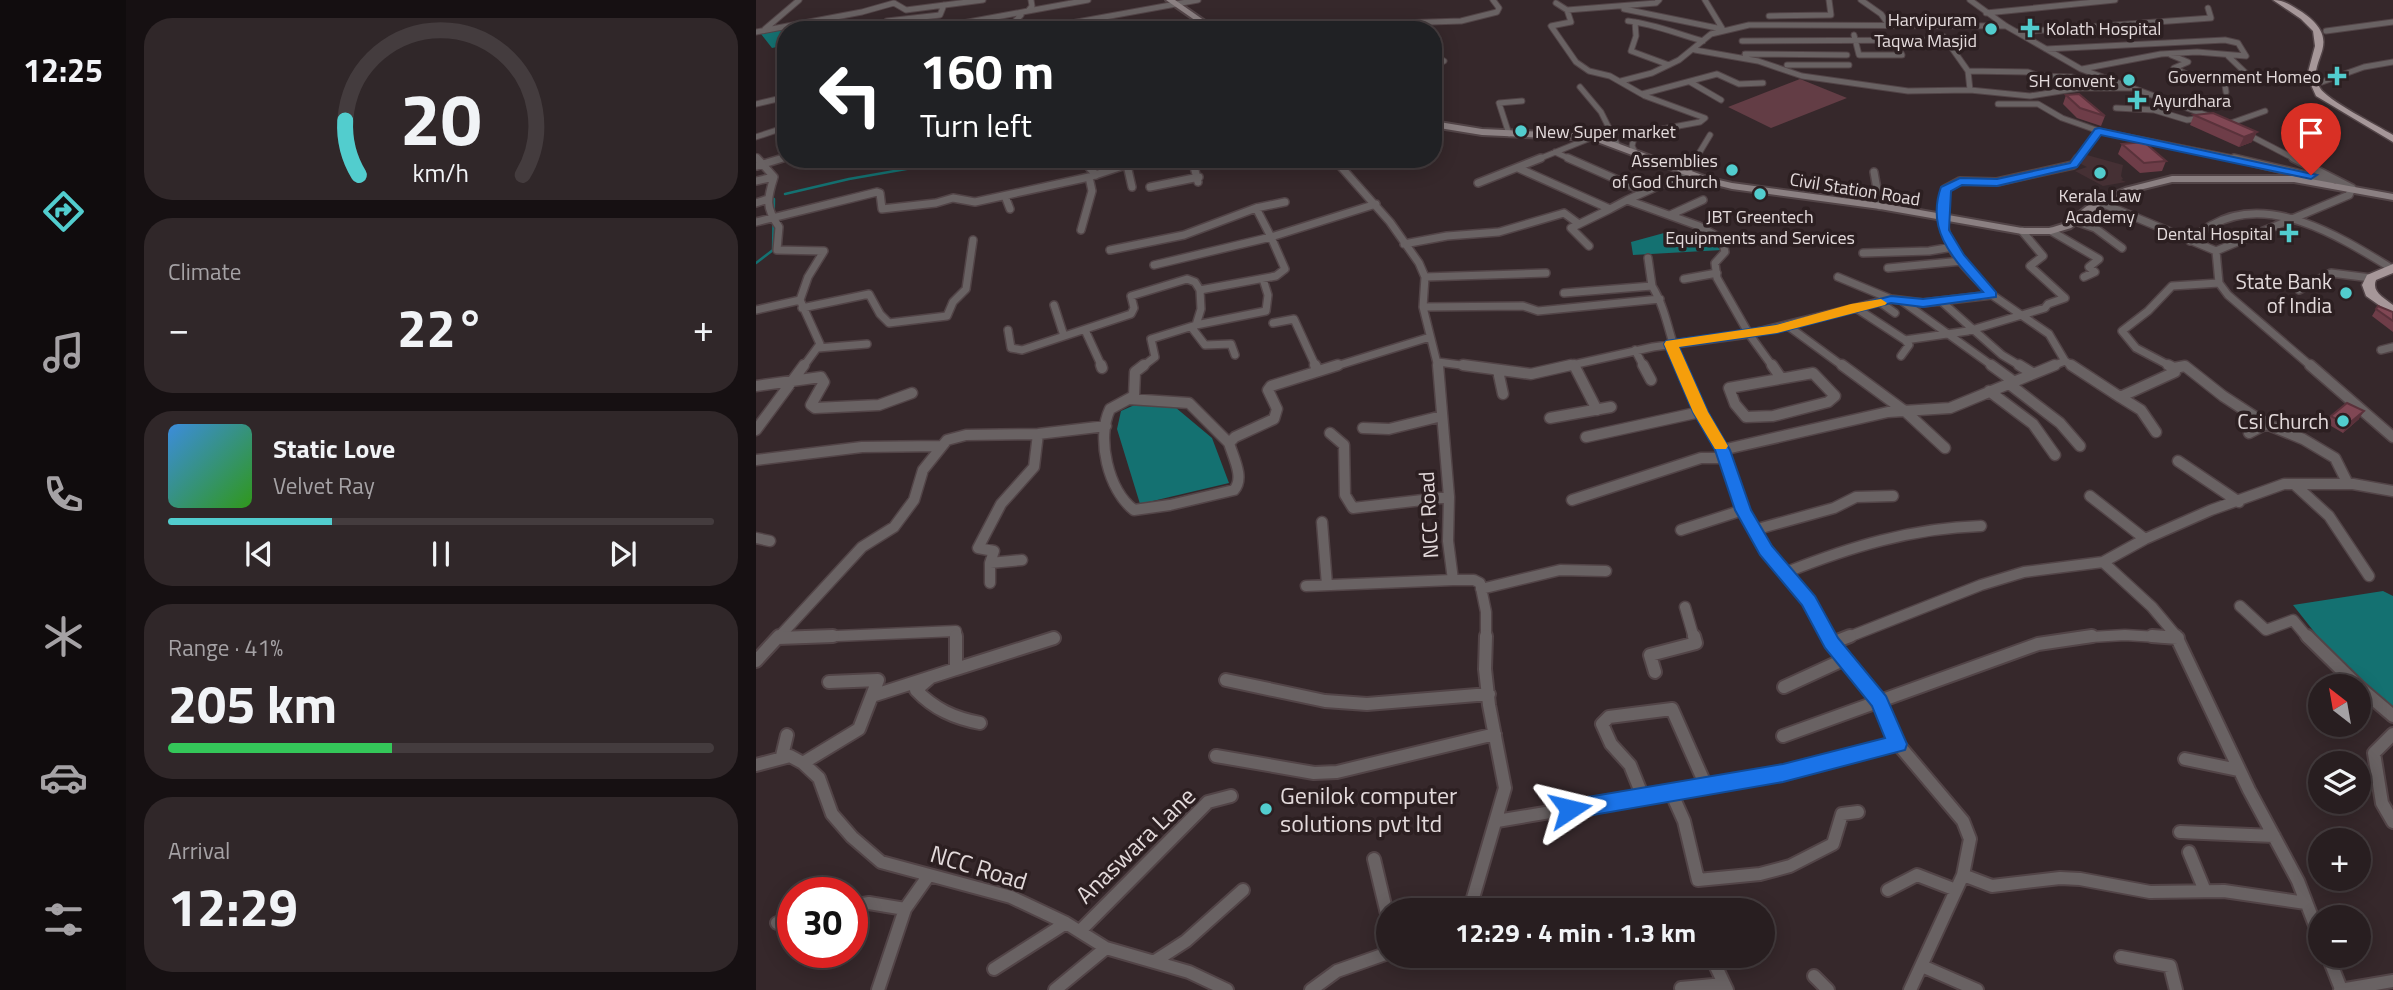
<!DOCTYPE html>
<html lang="en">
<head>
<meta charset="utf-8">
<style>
	:root { --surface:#281e20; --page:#302729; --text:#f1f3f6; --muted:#a5a2a5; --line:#443c3e; --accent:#52cdce }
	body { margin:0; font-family:"Titillium Web",sans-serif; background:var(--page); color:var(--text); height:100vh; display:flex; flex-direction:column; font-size:26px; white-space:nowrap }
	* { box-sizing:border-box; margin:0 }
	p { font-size:23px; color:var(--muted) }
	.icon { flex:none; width:38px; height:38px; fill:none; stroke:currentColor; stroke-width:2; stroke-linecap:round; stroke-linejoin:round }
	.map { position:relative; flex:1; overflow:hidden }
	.sheet { display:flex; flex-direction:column; gap:18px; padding:18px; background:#161012; width:630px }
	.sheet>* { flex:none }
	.hud { position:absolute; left:21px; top:21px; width:665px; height:147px; border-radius:28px; box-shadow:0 4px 18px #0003,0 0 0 2px var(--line); background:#202124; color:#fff; overflow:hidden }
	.needle { width:46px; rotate:329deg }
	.tools { position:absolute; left:1552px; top:674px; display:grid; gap:14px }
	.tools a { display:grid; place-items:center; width:63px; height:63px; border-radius:50%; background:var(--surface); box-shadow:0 4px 18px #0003,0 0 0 2px var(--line); font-size:35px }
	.speed { position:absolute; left:21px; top:877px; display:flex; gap:14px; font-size:35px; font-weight:700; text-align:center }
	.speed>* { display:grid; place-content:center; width:91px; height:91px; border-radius:50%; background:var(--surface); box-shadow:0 4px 18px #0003,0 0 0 2px var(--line); line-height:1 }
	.speed .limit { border:10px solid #d22; background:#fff; color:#111 }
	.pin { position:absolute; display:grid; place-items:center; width:60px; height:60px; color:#fff; margin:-72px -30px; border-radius:50% 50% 50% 0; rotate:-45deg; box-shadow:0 0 7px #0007 }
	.pin .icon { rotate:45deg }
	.me { position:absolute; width:77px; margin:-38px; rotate:80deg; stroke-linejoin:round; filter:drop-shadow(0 0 5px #0008) }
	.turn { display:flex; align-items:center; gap:24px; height:147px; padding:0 28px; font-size:32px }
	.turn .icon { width:91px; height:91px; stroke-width:2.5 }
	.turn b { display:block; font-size:49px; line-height:60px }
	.big { font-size:52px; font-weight:700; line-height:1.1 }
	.sheet .tile { flex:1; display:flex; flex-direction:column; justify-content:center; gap:10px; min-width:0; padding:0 24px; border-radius:28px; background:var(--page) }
	.sheet .dial { align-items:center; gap:0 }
	.dial svg { height:182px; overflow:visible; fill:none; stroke:var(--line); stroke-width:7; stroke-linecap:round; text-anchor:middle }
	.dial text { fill:var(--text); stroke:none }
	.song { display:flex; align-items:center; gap:21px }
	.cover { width:84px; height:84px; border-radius:10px; background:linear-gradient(135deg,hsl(210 70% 55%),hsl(110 70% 35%)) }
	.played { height:7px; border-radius:4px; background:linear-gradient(90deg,var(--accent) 30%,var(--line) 30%) }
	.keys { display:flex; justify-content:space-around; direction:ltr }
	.heat { display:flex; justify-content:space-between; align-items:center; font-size:38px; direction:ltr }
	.charge { height:10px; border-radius:5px; background:linear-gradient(90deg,#34c759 41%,var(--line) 0) }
	.trip { position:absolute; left:620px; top:898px; width:399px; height:70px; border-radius:35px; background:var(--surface); box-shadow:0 4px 18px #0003,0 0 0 2px var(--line); font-weight:700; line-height:70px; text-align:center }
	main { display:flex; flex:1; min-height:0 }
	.tabs { display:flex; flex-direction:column; width:126px; justify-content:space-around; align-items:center; background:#100c0d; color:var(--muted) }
	.tabs .icon { width:49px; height:49px }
	.tabs .selected { color:var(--accent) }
	.tabs b { font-size:32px; color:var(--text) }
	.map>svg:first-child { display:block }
	.built { fill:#453034 }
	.green { fill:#633d45 }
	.water { fill:#147171 }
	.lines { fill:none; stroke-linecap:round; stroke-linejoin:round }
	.stream { stroke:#147171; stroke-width:2.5 }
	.minor-far3-casing { stroke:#524447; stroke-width:7 }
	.minor-far2-casing { stroke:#524447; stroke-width:10 }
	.minor-far1-casing { stroke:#524447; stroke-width:13 }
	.minor-casing { stroke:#524447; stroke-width:16 }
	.secondary-casing { stroke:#524447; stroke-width:4 }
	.primary-casing { stroke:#524447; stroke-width:3 }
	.minor-far3 { stroke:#696263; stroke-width:5 }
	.minor-far2 { stroke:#696263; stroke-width:7 }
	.minor-far1 { stroke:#696263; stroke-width:10 }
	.minor { stroke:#696263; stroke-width:12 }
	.secondary { fill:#8b8082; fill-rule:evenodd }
	.primary { fill:#a69799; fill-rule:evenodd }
	.wall { fill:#6e3d48 }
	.shaded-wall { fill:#5a323b }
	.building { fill:#804754; stroke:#5a323b; stroke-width:2 }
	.route { fill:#1a73e8; stroke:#114b97; stroke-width:2 }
	.slow { fill:#f59e0b }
	.poi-dot { fill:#52cdce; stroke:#2c1f21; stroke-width:2.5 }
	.labels { text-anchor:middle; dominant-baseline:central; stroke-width:7; stroke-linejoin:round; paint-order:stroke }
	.far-poi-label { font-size:18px; fill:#e3dadb; stroke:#2c1f21; text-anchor:end }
	.far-street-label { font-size:18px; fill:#e3dadb; stroke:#2c1f21 }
	.poi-label { font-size:21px; fill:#e3dadb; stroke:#2c1f21; text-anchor:end }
	.street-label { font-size:21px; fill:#e3dadb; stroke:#2c1f21 }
	.near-poi-label { font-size:24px; fill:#e3dadb; stroke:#2c1f21; text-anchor:start }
	.near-street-label { font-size:24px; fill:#e3dadb; stroke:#2c1f21 }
</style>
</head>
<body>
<main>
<nav class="tabs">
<b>12:25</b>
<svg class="icon selected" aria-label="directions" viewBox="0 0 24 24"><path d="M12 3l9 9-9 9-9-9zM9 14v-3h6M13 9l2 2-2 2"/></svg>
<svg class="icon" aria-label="music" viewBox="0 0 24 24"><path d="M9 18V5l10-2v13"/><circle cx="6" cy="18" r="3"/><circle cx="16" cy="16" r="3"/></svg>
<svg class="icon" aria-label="phone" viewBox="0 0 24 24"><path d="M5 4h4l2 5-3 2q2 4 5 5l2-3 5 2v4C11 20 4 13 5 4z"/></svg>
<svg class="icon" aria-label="climate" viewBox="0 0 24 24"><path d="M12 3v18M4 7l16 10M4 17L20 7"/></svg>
<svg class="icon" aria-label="car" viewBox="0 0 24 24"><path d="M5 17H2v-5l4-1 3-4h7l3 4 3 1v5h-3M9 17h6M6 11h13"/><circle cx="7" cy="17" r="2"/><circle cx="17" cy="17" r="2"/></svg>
<svg class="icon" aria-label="filters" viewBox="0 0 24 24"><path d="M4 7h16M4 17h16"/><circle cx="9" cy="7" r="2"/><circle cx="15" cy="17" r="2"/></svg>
</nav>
<section class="sheet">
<div class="tile dial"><svg viewBox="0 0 100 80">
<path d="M14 69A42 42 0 1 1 86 69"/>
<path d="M14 69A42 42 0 0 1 8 45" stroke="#52cdce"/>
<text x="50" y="56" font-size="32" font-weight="700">20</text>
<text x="50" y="72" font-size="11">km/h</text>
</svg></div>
<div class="tile"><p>Climate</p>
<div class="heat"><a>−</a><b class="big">22°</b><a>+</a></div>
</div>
<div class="tile">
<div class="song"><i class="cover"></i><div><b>Static Love</b><p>Velvet Ray</p></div></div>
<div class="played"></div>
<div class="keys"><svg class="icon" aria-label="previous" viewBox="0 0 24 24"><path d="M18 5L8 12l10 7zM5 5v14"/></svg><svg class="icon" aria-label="pause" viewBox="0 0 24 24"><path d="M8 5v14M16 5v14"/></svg><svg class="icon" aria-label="next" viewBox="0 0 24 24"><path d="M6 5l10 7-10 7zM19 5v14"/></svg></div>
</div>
<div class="tile"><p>Range · 41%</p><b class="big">205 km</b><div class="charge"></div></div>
<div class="tile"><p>Arrival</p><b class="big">12:29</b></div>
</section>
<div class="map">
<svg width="1637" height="990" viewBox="0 0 1637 990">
	<rect width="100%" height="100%" fill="#36282b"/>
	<path class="built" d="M1331,155L1367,165L1365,176L1367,179L1365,180L1370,182L1347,186L1319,171L1331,167L1323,163Z"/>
	<path class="green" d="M1044,79L1091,98L1015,128L972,107Z"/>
	<path class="water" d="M59,23L64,26L63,30H30V45L16,48L5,34Z
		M908,233L945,238L966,250L877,255L875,242Z
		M413,402L456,438L473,483L384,504L361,429L365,411L383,403Z
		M1627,591L1637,596V709L1582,662L1537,605Z"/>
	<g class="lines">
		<path class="stream" d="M29,194L93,179L190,162
			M0,263L17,250L18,199"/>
		<g class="minor-far3-casing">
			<path id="minor-far3" d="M275,0L276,6L272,11L332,0
				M949,0L966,28
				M1105,0L1125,14L1133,25
				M1214,0L1250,26L1325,69L1458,118
				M800,3L811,10
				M868,9L966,29
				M1230,13L1359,0
				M1013,16L1075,15L1073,0
				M131,21L184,15L188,5
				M872,21C899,24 921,34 947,41
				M879,22L880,36L875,51L913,65
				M9,29L43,0
				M457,29L705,21L741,12L743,8L737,0
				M110,30L196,25L272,11
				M251,30L265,15
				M277,30L442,0
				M418,30L450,24
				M1570,31L1637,22
				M0,32L106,12L138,3L150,10L227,0
				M1261,32L1455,18L1452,8
				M1098,35L1103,55H1146L1138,40
				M1188,37L1212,71L1214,90
				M986,41L1191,40
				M1290,49L1469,40L1482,43L1490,56L1441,52L1405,54L1326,69
				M939,50L1002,61L1046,76L1152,91L1214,90L1274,96L1324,88H1374
				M989,54L1091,55
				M677,55L688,61L677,67
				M1415,55L1432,62L1418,68L1438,78
				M1031,65H1093
				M1212,71L1272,72L1283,76L1316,77L1338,85
				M865,81L896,73L923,60L955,34L993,25L1250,26
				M934,82L965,100
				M1566,82L1608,67L1637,62
				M824,87L845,112L862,146
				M1470,92L1468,78L1493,76L1472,56
				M886,94L961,74L983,84L1007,83
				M0,104L30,97
				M1242,104H1282L1306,118L1343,131L1487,160
				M1360,108L1398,110L1431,120L1449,118
				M1472,124L1509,111
				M1487,132L1541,160
				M753,134L743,103L766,101
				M0,137L30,127
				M799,152L816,160
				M879,152L876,146L879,134L944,122L949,118L889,96L854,76L833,71L820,62L795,26L815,22L811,10L900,3L903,0
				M0,157L2,160
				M21,160L30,157
				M780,160L837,137
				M939,160L954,135
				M1321,160L1343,131"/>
		</g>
		<g class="minor-far2-casing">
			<path id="minor-far2" d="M1,158L18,177C11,199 9,207 23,227L21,250L68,251L52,277L44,300
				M812,158L887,191
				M1478,158L1575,181
				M1537,158L1596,188
				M436,159L442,182
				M578,159L634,222L663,263L669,277L667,307L682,367
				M330,164L340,175
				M371,165L376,187
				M1,166L27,158
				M762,168L854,209L871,200
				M1118,172L1124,206
				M0,181L18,177
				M722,183L785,158
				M394,187L443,177
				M249,196L254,209
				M1343,202L1460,251
				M0,203L12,199
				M914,215L947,200
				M1319,221L1339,228L1366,248
				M0,222L121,192L124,193L126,209L180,203L197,198L219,202L333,177L388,159
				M325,230L336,191L333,177
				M1295,231L1343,259L1333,267L1339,272L1328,277
				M1434,241C1441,236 1448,229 1456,225C1514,192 1586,238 1635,268
				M648,244L691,236L743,232L808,213L823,224
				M833,246L815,228L854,209
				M354,250L428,235L500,208L529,202
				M1107,253L1173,251L1197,247
				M892,258L896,286
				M398,265L515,237L500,208
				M1132,268L1206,261
				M669,277L790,273
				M1082,277L1135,299
				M928,279L961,273
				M1543,290L1575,273L1615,278
				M808,293L896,286C911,310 914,341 925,367
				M1236,295L1293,334L1309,361L1294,367
				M1146,301L1238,367
				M1185,301L1246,355L1266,367
				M1125,303L1139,313
				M298,305L308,336
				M667,307L767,306L782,311L904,299
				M46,308L113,294L124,314L133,323L191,316L197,302L210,289L217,240
				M1100,308L1149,340L1212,331L1289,308L1292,304L1309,298L1274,266L1287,256L1266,231
				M0,310L44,300L64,344L47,367
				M517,323L538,319L560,367
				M440,325L510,311L512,295L507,279
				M1032,326L1088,367
				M436,328L449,345L475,344L479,355
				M252,330L255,348L266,350L375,314L378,308L375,296L431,279L439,282L444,290L520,276L529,269L515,237L620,204
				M329,330L346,367
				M62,348L111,344
				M879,350L888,367
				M1625,350L1637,347
				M1145,356L1153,345L1149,340
				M1309,361L1318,367
				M682,362L720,367
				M386,367L399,357L395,339L440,325L445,309L444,290
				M577,367L674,337
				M807,367L897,347L993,334L961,278L959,263L969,252L966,239L943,226L871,200L931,173L940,158
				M1017,367L993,334L1135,299L1167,303L1236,295C1198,255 1183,247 1189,189L1204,181L1241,182L1317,165L1322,158
				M1416,367L1380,348L1366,331L1392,311L1416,286L1463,283
				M1424,367H1430
				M1556,367L1472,295L1463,283L1460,251L1593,195L1596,188"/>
		</g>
		<g class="minor-far1-casing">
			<path id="minor-far1" d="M345,365L346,368
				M388,365L379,372L378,396L354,409C340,438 352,490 378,510L414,505L478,490C489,478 477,457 473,443L479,437L518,419L521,409L512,390L515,386L582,365
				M559,365L562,371
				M682,365L693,497L692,541L697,580H718L724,583L730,612V638
				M707,365L775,374L815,365
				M818,365L841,410
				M887,365L895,380
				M924,365L944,412L966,450L987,510L1010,551L1053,600L1073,638
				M1016,365L1025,378
				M1086,365L1150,412L1189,448
				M1235,365L1257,381
				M1263,365L1276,373
				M1315,365L1364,397L1419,372L1418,368L1412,365
				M1554,365L1637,437
				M1418,368L1429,366L1467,396L1510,424L1547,439L1579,458L1590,480L1589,484
				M742,371L747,394
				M1057,373L1079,396L1072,402L1017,416L990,417L979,404L973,388Z
				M1252,383L1304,423L1324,446
				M0,386L65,377L68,382L55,405L59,408L123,405L156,393
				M1233,391L1277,424L1299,455
				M1364,397L1385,410L1400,432
				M373,399L433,403L473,443
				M794,418L855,407
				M607,428L633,429L686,416
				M0,430L48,365
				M574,433L588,445L589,495L597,508L693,497
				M1493,433L1510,424
				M830,437L944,412
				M966,450L1132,412L1194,408L1299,365
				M0,460L106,447L184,446
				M1422,461L1483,502
				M1538,484L1573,516L1613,576
				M1334,496L1389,539
				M816,500L945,458H969
				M566,522L571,585
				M925,530L987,510
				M998,530L1078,508L1100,497L1137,496
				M0,538L14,541
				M1347,562L1389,539L1455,510L1528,484H1597L1637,491
				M234,563L266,560
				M1031,572C1094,547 1156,528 1225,526
				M234,583V563L238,551L222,548L245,504L278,467L282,434
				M550,586L697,580
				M725,589L804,570L850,571
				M1484,606L1510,630L1537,620L1552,638
				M929,607L938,638
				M22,638L106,547L138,527L158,500L167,470L191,440L210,435L282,434L350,426
				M33,638L200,631V638
				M1090,638L1225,585L1268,572L1347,562L1396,607L1422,638
				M1318,638L1369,635L1417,638"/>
		</g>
		<g class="minor-casing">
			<path id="minor" d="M200,636V669L298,638
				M1072,636L1123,702L1142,744L1207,821L1214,839L1207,875L1154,990
				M1396,636L1422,638
				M1420,636L1493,790L1542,881L1564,938
				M1551,636L1602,686
				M22,638L77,636
				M1076,643L1094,636
				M0,661L23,636
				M899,672L894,655L940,643L938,636
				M175,677L160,690C178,709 198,718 224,723
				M470,680L569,701L611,704L733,694
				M1028,687L1089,659
				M1603,687L1637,716
				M116,696L200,669
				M1637,734L1618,753L1626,803L1637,822
				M1027,736L1282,644L1336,636
				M26,756L31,735
				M460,756L558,773L581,772L739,734
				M1429,759L1482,770
				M47,763L103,729L122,680L73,682
				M0,765L34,756L47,763L63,778L76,814L96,837L125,862L255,897L310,923L350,948L433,972L471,990
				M915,792L928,821L942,880L1004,874L1034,866L1077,844L1086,814L1102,812
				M887,797L874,765L855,744L846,724L853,717L916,709L950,786
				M741,821L1027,773L1142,744
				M1424,832L1518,836
				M1433,852L1449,891
				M618,859L632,918
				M1207,875L1236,886L1304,878L1324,879L1394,892L1468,891L1550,903
				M1132,890L1161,875L1200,890
				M96,906L113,903L149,909
				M709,910L715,905L749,788L733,705L729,669L730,636
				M21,923L37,920
				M324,931L452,802L475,796
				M955,956L971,990
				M1572,956L1585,989
				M1365,957L1414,966L1420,990
				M399,961L430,941L487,890
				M1166,966L1221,990
				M238,969L310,923
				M1058,976L1072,990
				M925,988L968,984
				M122,990L149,909L173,875
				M299,990L350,948
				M555,990L581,971L632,953
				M1584,990L1637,981"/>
		</g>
		<g class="secondary-casing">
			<path id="secondary" d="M410,0H419L462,30H453Z
				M677,121L726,129L837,134L954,178L976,183L1124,203L1266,228H1294L1307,224L1339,200L1369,188L1416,176H1538L1637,194V200L1538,182H1416L1375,192L1347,204L1315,228L1295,234H1266L1124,209L976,189L948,182L836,140L726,135L677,127Z"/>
		</g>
		<g class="primary-casing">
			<path id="primary" d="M1517,0C1529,0 1536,6 1546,12C1592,44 1547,60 1564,88C1571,100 1622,126 1637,135V142L1560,96L1551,76L1559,46L1557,31L1545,19Z
				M1637,264V273L1620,280C1615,292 1629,298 1637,305V315L1610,296L1606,285L1611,275Z"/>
		</g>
		<use href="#minor-far3" class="minor-far3"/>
		<use href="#minor-far2" class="minor-far2"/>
		<use href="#minor-far1" class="minor-far1"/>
		<use href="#minor" class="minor"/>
		<use href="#secondary" class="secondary"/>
		<use href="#primary" class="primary"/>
	</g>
	<path class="wall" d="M1310,95L1349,116L1345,126L1321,118L1307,104Z
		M1457,113L1496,142L1483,147L1434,125L1438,115Z
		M1366,144L1410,161L1406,171L1384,173L1362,154Z
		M1622,306L1637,312V332L1616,316Z
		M1575,416L1603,419L1587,433L1570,423Z"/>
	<path class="shaded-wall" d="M1501,132L1496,142L1483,147L1488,137Z
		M1608,411L1603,419L1587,433L1591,425Z"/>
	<path class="building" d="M1323,94L1349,116L1324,108L1310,95Z
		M1457,113L1501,132L1488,137L1438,115Z
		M1388,142L1410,161L1388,163L1366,144Z
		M1622,306L1637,312V321L1620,309Z
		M1591,403L1608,411L1591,425L1575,416Z"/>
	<path class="route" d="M1343,128L1561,175L1555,179L1345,135L1321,167L1241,186L1206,185L1195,191L1193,230L1208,255L1240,292V297L1167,307L1135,303L1021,333L923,347L952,412L974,450L995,510L1016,546L1059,596L1082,638L1130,696L1151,744L1149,750L1027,782L814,819L806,816L803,809L806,803L814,800L1027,764L1129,738L1116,706L1069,648L1046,605L1004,555L979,510L959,450L937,412L908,344L910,341L1021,325L1135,296L1167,299L1227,292C1199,260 1169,232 1185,187L1204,178L1241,179L1314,163L1339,129Z"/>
	<path class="slow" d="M1125,299L1131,303L1129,305L1021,333L923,347L952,412L972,446L970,449H959L937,412L908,344L910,341L1020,325L1095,304Z"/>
	<g class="poi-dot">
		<path d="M1270.5 17.5h7v7h7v7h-7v7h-7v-7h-7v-7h7z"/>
		<circle cx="1235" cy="29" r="7"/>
		<path d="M1577.5 65.5h7v7h7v7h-7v7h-7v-7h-7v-7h7z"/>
		<circle cx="1373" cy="80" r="7"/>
		<path d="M1377.5 89.5h7v7h7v7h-7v7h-7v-7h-7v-7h7z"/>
		<circle cx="765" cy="131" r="7"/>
		<circle cx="976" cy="170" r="7"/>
		<circle cx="1344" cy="173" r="7"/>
		<circle cx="1004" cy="194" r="7"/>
		<path d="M1529.5 222.5h7v7h7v7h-7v7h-7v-7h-7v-7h7z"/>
		<circle cx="1590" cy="293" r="7"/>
		<circle cx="1587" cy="421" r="7"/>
		<circle cx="510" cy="809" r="7"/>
	</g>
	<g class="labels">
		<g class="far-poi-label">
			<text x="1221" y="19">Harvipuram<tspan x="1221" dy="21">Taqwa Masjid</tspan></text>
			<text x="1290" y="28" text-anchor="start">Kolath Hospital</text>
			<text x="1565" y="76">Government Homeo</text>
			<text x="1359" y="80">SH convent</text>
			<text x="1397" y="100" text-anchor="start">Ayurdhara</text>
			<text x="779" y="131" text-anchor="start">New Super market</text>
			<text x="962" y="160">Assemblies<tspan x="962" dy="21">of God Church</tspan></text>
			<text x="1344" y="195" text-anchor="middle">Kerala Law<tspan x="1344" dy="21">Academy</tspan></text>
			<text x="1004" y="216" text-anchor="middle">JBT Greentech<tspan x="1004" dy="21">Equipments and Services</tspan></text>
			<text x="1517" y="233">Dental Hospital</text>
		</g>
		<g class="far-street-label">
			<text transform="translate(1099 189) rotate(9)">Civil Station Road</text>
		</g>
		<g class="poi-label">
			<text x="1576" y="281">State Bank<tspan x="1576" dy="24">of India</tspan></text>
			<text x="1573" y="421">Csi Church</text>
		</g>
		<g class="street-label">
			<text transform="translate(672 515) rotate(-93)">NCC Road</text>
		</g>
		<g class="near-poi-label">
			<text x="524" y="795">Genilok computer<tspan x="524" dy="28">solutions pvt ltd</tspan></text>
		</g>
		<g class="near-street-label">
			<text transform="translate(379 845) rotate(-44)">Anaswara Lane</text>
			<text transform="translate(223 867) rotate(17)">NCC Road</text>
		</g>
	</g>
</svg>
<div class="tools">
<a><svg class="needle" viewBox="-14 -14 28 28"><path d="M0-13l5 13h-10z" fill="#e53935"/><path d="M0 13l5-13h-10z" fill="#a5a2a5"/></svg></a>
<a><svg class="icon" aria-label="layers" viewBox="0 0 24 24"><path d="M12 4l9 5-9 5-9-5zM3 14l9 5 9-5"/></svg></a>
<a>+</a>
<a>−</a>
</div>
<div class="speed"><div class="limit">30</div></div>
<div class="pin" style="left:1555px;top:175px;background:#d93025"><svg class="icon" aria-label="arrive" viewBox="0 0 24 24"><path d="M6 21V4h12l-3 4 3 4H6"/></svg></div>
<svg class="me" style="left:814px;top:809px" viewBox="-20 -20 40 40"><path d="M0-17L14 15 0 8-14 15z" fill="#1a73e8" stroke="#fff" stroke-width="4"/></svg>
<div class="trip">12:29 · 4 min · 1.3 km</div>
<div class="hud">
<div class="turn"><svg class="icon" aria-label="left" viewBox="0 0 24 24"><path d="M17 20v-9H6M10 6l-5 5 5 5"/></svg><div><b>160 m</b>Turn left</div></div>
</div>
</div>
</main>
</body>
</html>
